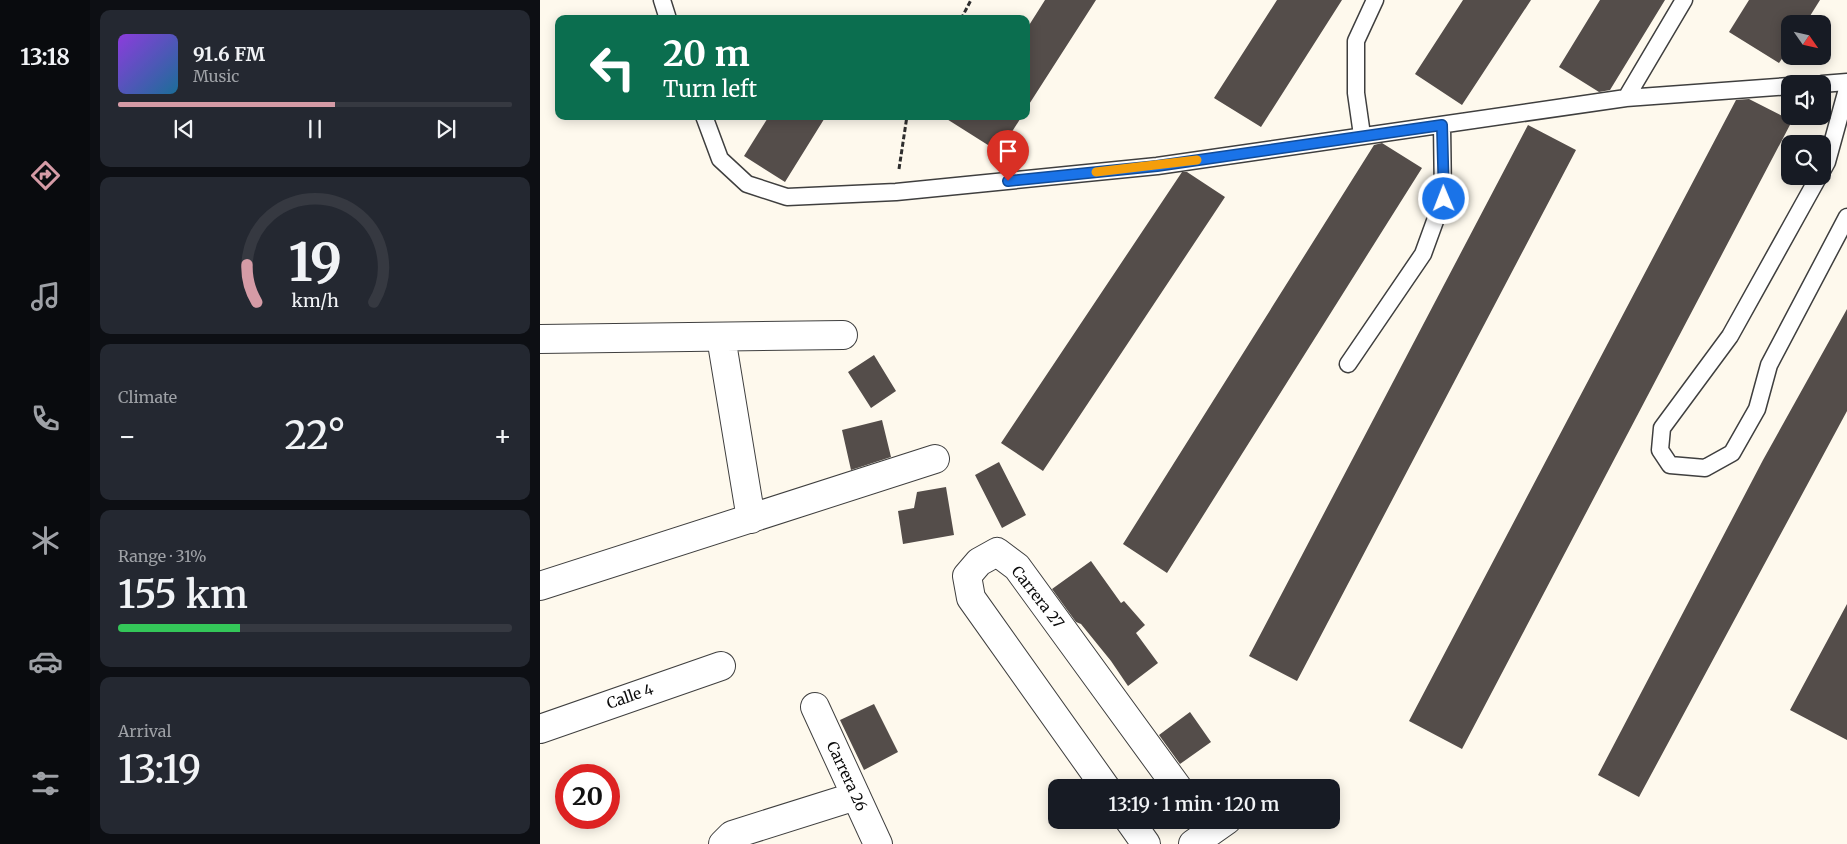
<!DOCTYPE html>
<html lang="en">
<head>
<meta charset="utf-8">
<style>
	:root { --surface:#171b24; --page:#242831; --text:#f1f3f6; --muted:#9ea1a6; --line:#363941; --accent:#d59ba6 }
	body { margin:0; font-family:Merriweather,serif; background:var(--page); color:var(--text); height:100vh; display:flex; flex-direction:column; font-size:19px; white-space:nowrap }
	* { box-sizing:border-box; margin:0 }
	p { font-size:16px; color:var(--muted) }
	.icon { flex:none; width:28px; height:28px; fill:none; stroke:currentColor; stroke-width:2; stroke-linecap:round; stroke-linejoin:round }
	.map { position:relative; flex:1; overflow:hidden }
	.side { display:flex; flex-direction:column; gap:10px; padding:10px; background:#0d0f14; width:450px }
	.side>* { flex:none }
	.guide { position:absolute; left:15px; top:15px; width:475px; height:105px; border-radius:10px; box-shadow:0 2px 12px #0003; background:#0b6e4f; color:#fff; overflow:hidden }
	.needle { width:32px; rotate:124deg }
	.fabs { position:absolute; left:1241px; top:15px; display:grid; gap:10px }
	.fabs a { display:grid; place-items:center; width:50px; height:50px; border-radius:10px; background:var(--surface); box-shadow:0 2px 12px #0003; font-size:25px }
	.speed { position:absolute; left:15px; top:764px; display:flex; gap:10px; font-size:25px; font-weight:700; text-align:center }
	.speed>* { display:grid; place-content:center; width:65px; height:65px; border-radius:50%; background:var(--surface); box-shadow:0 2px 12px #0003; line-height:1 }
	.speed .limit { border:8px solid #d22; background:#fff; color:#111 }
	.pin { position:absolute; display:grid; place-items:center; width:42px; height:42px; color:#fff; margin:-51px -21px; border-radius:50% 50% 50% 0; rotate:-45deg; box-shadow:0 0 5px #0007 }
	.pin .icon { rotate:45deg }
	.me { position:absolute; width:55px; margin:-28px; rotate:359deg; stroke-linejoin:round; filter:drop-shadow(0 0 4px #0008) }
	.turn { display:flex; align-items:center; gap:18px; height:105px; padding:0 25px; font-size:22px }
	.turn .icon { width:65px; height:65px; stroke-width:2.5 }
	.turn b { display:block; font-size:35px; line-height:42px }
	.big { font-size:38px; font-weight:600; line-height:1.1 }
	.side .tile { flex:1; display:flex; flex-direction:column; justify-content:center; gap:8px; min-width:0; padding:0 18px; border-radius:10px; background:var(--page) }
	.side .dial { align-items:center; gap:0 }
	.dial svg { height:130px; overflow:visible; fill:none; stroke:var(--line); stroke-width:7; stroke-linecap:round; text-anchor:middle }
	.dial text { fill:var(--text); stroke:none }
	.song { display:flex; align-items:center; gap:15px }
	.cover { width:60px; height:60px; border-radius:8px; background:linear-gradient(135deg,hsl(270 70% 55%),hsl(200 70% 35%)) }
	.played { height:5px; border-radius:2px; background:linear-gradient(90deg,var(--accent) 55%,var(--line) 55%) }
	.keys { display:flex; justify-content:space-around; direction:ltr }
	.heat { display:flex; justify-content:space-between; align-items:center; font-size:28px; direction:ltr }
	.charge { height:8px; border-radius:4px; background:linear-gradient(90deg,#34c759 31%,var(--line) 0) }
	.trip { position:absolute; left:508px; top:779px; width:292px; height:50px; border-radius:10px; background:var(--surface); box-shadow:0 2px 12px #0003; font-weight:600; line-height:50px; text-align:center }
	main { display:flex; flex:1; min-height:0 }
	.tabs { display:flex; flex-direction:column; width:90px; justify-content:space-around; align-items:center; background:#090b0e; color:var(--muted) }
	.tabs .icon { width:35px; height:35px }
	.tabs .on { color:var(--accent) }
	.tabs b { font-size:22px; color:var(--text) }
	.map>svg:first-child { display:block }
	.building { fill:#544d4a }
	.lines { fill:none; stroke-linecap:round; stroke-linejoin:round }
	.lane-casing { stroke:#3f3f3f; stroke-width:19 }
	.street-casing { stroke:#3f3f3f; stroke-width:30 }
	.path { stroke:#2e2e2e; stroke-width:3; stroke-dasharray:5 2.5; stroke-linecap:butt }
	.lane { stroke:#fff; stroke-width:16 }
	.street { stroke:#fff; stroke-width:28 }
	.route-casing { stroke:#114b97; stroke-width:12 }
	.route { stroke:#1a73e8; stroke-width:9 }
	.slow { stroke:#f59e0b; stroke-width:9 }
	.labels { text-anchor:middle; dominant-baseline:central; stroke-width:5; stroke-linejoin:round; paint-order:stroke }
	.street-label { font-size:15px; fill:#0c0c0c; stroke:#fff }
</style>
</head>
<body>
<main>
<nav class="tabs">
<b>13:18</b>
<svg class="icon on" aria-label="directions" viewBox="0 0 24 24"><path d="M12 3l9 9-9 9-9-9zM9 14v-3h6M13 9l2 2-2 2"/></svg>
<svg class="icon" aria-label="music" viewBox="0 0 24 24"><path d="M9 18V5l10-2v13"/><circle cx="6" cy="18" r="3"/><circle cx="16" cy="16" r="3"/></svg>
<svg class="icon" aria-label="phone" viewBox="0 0 24 24"><path d="M5 4h4l2 5-3 2q2 4 5 5l2-3 5 2v4C11 20 4 13 5 4z"/></svg>
<svg class="icon" aria-label="climate" viewBox="0 0 24 24"><path d="M12 3v18M4 7l16 10M4 17L20 7"/></svg>
<svg class="icon" aria-label="car" viewBox="0 0 24 24"><path d="M5 17H2v-5l4-1 3-4h7l3 4 3 1v5h-3M9 17h6M6 11h13"/><circle cx="7" cy="17" r="2"/><circle cx="17" cy="17" r="2"/></svg>
<svg class="icon" aria-label="filters" viewBox="0 0 24 24"><path d="M4 7h16M4 17h16"/><circle cx="9" cy="7" r="2"/><circle cx="15" cy="17" r="2"/></svg>
</nav>
<section class="side">
<div class="tile">
<div class="song"><i class="cover"></i><div><b>91.6 FM</b><p>Music</p></div></div>
<div class="played"></div>
<div class="keys"><svg class="icon" aria-label="previous" viewBox="0 0 24 24"><path d="M18 5L8 12l10 7zM5 5v14"/></svg><svg class="icon" aria-label="pause" viewBox="0 0 24 24"><path d="M8 5v14M16 5v14"/></svg><svg class="icon" aria-label="next" viewBox="0 0 24 24"><path d="M6 5l10 7-10 7zM19 5v14"/></svg></div>
</div>
<div class="tile dial"><svg viewBox="0 0 100 80">
<path d="M14 69A42 42 0 1 1 86 69"/>
<path d="M14 69A42 42 0 0 1 8 46" stroke="#d59ba6"/>
<text x="50" y="56" font-size="32" font-weight="700">19</text>
<text x="50" y="72" font-size="11">km/h</text>
</svg></div>
<div class="tile"><p>Climate</p>
<div class="heat"><a>−</a><b class="big">22°</b><a>+</a></div>
</div>
<div class="tile"><p>Range · 31%</p><b class="big">155 km</b><div class="charge"></div></div>
<div class="tile"><p>Arrival</p><b class="big">13:19</b></div>
</section>
<div class="map">
<svg width="1307" height="844" viewBox="0 0 1307 844">
	<rect width="100%" height="100%" fill="#fef9ed"/>
	<path class="building" d="M505,0H556L486,109V30Z
		M737,0H802L721,127L674,98Z
		M923,0H991L922,105L875,74Z
		M1060,0H1125L1070,90L1059,92L1019,67Z
		M1209,0H1280L1265,24H1250V47L1239,63L1189,32Z
		M1209,99L1252,121L922,749L869,721L1196,100Z
		M229,116H286L245,182L204,156Z
		M402,116H482L459,152Z
		M988,125L1036,150L757,681L709,656Z
		M842,143L882,168L627,573L583,544L834,145Z
		M642,172H647L685,197L503,471L461,443Z
		M1307,309V411L1099,797L1058,775L1223,460Z
		M334,355L356,391L331,408L308,372Z
		M342,420L351,457L311,470L302,430Z
		M459,462L486,515L462,528L435,475Z
		M406,487L414,535L363,544L358,511L374,508L377,492Z
		M551,561L581,603L584,601L605,625L596,633L618,663L588,686L571,661L541,624L536,622L512,589Z
		M1307,604V740L1250,710Z
		M334,704L358,752L324,770L300,720Z
		M650,712L671,742L640,764L619,735Z"/>
	<g class="lines">
		<g class="lane-casing">
			<path id="lane" d="M122,0L128,19
				M1282,84L1307,82
				M1086,98L1144,0
				M164,116L180,159L207,184L247,197L356,192L617,166L1086,98L1250,86
				M822,135L816,93V41L835,0
				M1282,171L1287,162L1307,89
				M1279,176L1190,336L1122,428L1120,450L1130,465L1165,468L1192,453L1217,409L1229,365L1307,217
				M808,364L883,254L903,199L902,125"/>
		</g>
		<g class="street-casing">
			<path id="street" d="M181,337L211,519
				M0,339L303,335
				M0,586L395,459
				M275,707L338,844
				M0,729L181,666
				M566,788L431,598L427,576L439,562L457,552L477,567L638,788
				M589,820L606,844
				M183,844L192,835L316,796
				M653,844L687,820"/>
		</g>
		<path class="path" d="M421,19L431,0
			M359,169L367,116"/>
		<use href="#lane" class="lane"/>
		<use href="#street" class="street"/>
	</g>
	<g class="lines">
		<g class="route-casing">
			<path id="route" d="M468,181L617,166L902,125L904,199"/>
		</g>
		<use href="#route" class="route"/>
		<path class="slow" d="M556,172L657,160"/>
	</g>
	<g class="labels">
		<g class="street-label">
			<text transform="translate(498 597) rotate(52)">Carrera 27</text>
			<text transform="translate(90 696) rotate(-19)">Calle 4</text>
			<text transform="translate(307 776) rotate(65)">Carrera 26</text>
		</g>
	</g>
</svg>
<div class="fabs">
<a><svg class="needle" viewBox="-14 -14 28 28"><path d="M0-13l5 13h-10z" fill="#e53935"/><path d="M0 13l5-13h-10z" fill="#9ea1a6"/></svg></a>
<a><svg class="icon" aria-label="sound" viewBox="0 0 24 24"><path d="M4 9h4l5-4v14l-5-4H4zM17 9q2 3 0 6"/></svg></a>
<a><svg class="icon" aria-label="search" viewBox="0 0 24 24"><circle cx="10" cy="10" r="6"/><path d="M15 15l6 6"/></svg></a>
</div>
<div class="speed"><div class="limit">20</div></div>
<div class="pin" style="left:468px;top:181px;background:#d93025"><svg class="icon" aria-label="arrive" viewBox="0 0 24 24"><path d="M6 21V4h12l-3 4 3 4H6"/></svg></div>
<svg class="me" style="left:904px;top:199px" viewBox="-20 -20 40 40"><circle r="17" fill="#1a73e8" stroke="#fff" stroke-width="3"/><path d="M0-11L8 9 0 5-8 9z" fill="#fff"/></svg>
<div class="trip">13:19 · 1 min · 120 m</div>
<div class="guide">
<div class="turn"><svg class="icon" aria-label="left" viewBox="0 0 24 24"><path d="M17 20v-9H6M10 6l-5 5 5 5"/></svg><div><b>20 m</b>Turn left</div></div>
</div>
</div>
</main>
</body>
</html>
